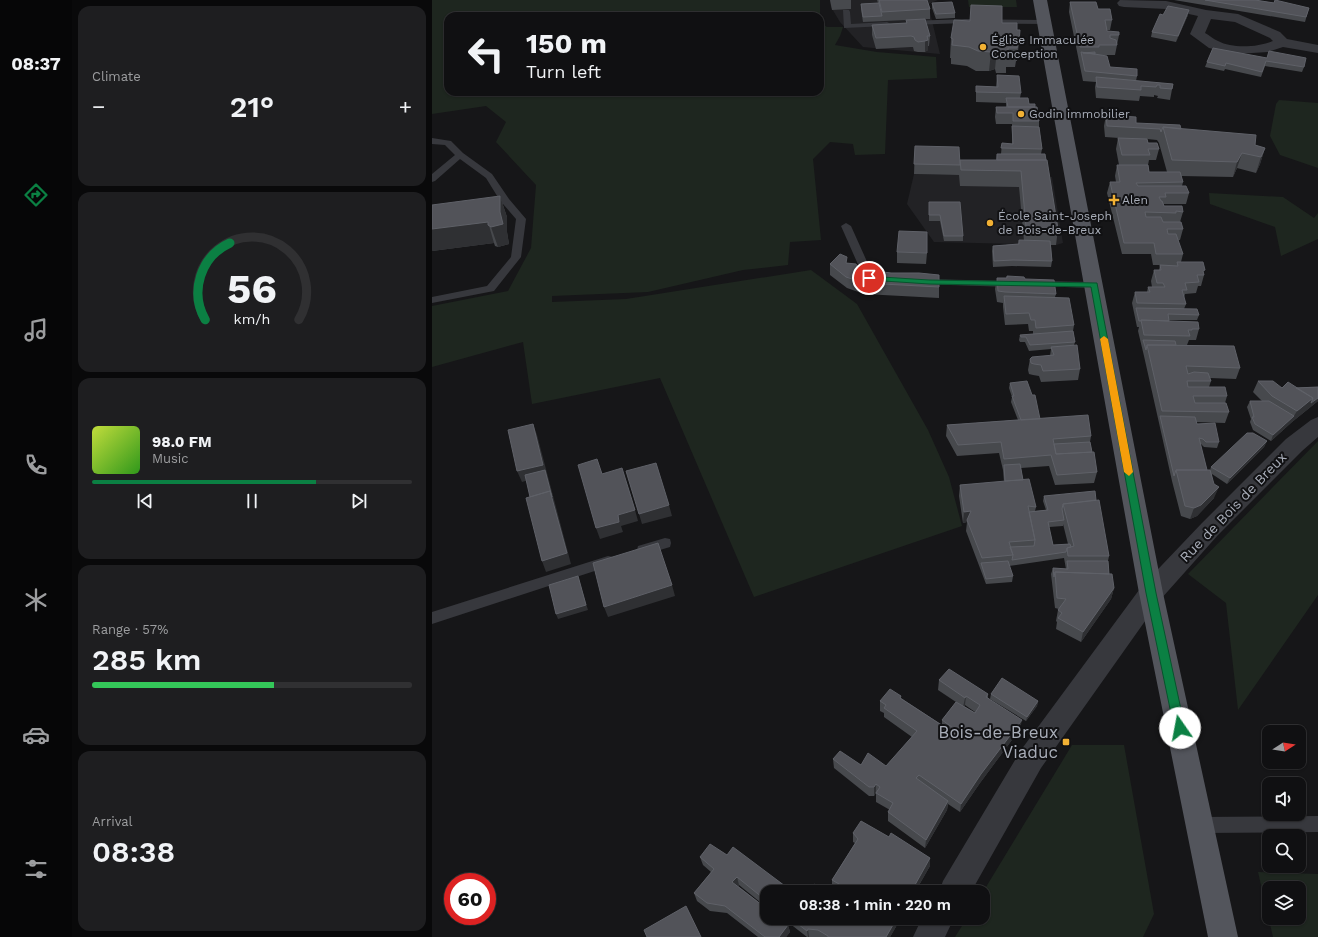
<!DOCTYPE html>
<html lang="en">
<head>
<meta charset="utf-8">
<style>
	:root { --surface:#101012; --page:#1e1e20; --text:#f1f3f6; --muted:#9c9d9f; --line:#303032; --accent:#0b8043 }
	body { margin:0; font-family:"Work Sans",sans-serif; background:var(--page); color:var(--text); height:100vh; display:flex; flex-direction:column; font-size:15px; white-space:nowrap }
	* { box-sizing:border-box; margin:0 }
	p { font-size:13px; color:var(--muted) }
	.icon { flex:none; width:22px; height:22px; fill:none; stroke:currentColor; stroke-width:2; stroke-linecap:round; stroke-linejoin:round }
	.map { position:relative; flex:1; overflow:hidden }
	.panel { display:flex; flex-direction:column; gap:6px; padding:6px; background:#09090a; width:360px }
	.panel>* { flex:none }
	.guide { position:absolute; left:12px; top:12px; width:380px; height:84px; border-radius:12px; box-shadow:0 1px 3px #0004,0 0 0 1px var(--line); background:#101012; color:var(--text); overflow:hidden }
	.needle { width:26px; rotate:78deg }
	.tools { position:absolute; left:830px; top:725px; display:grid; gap:8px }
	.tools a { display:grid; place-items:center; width:44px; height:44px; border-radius:8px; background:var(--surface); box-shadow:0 1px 3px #0004,0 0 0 1px var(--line); font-size:20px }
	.speed { position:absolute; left:12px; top:873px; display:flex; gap:8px; font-size:20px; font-weight:700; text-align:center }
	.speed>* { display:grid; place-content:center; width:52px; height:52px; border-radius:50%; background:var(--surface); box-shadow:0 1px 3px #0004,0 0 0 1px var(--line); line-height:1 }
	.speed .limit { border:6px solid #d22; background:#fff; color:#111 }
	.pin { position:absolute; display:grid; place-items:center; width:34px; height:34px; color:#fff; margin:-17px; border:2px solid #fff; border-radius:50%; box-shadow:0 1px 4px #0007 }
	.me { position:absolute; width:44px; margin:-22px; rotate:348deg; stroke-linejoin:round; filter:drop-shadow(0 0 3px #0008) }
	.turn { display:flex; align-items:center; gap:14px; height:84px; padding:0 16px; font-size:18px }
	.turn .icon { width:52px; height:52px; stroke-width:2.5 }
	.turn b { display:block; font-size:28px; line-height:34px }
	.big { font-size:30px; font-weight:600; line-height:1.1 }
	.panel .widget { flex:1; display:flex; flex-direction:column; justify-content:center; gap:6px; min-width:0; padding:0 14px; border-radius:12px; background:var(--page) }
	.panel .dial { align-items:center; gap:0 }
	.dial svg { height:104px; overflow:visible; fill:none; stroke:var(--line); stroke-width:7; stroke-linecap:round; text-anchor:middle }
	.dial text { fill:var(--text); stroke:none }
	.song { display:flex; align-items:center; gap:12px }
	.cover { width:48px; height:48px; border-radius:6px; background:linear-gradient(135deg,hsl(70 70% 55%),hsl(110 70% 35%)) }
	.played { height:4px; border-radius:2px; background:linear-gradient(90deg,var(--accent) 70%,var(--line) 70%) }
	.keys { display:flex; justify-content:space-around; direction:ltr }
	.heat { display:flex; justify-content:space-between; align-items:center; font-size:22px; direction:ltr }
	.charge { height:6px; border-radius:3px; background:linear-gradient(90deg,#34c759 57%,var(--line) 0) }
	.trip { position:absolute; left:328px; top:885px; width:230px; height:40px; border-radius:12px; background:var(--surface); box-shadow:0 1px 3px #0004,0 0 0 1px var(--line); font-weight:600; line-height:40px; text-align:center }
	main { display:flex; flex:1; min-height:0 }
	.tabs { display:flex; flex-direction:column; width:72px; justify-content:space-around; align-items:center; background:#060607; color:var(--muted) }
	.tabs .icon { width:28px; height:28px }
	.tabs .active { color:var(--accent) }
	.tabs b { font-size:18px; color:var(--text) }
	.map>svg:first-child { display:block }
	.built { fill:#222225 }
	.green { fill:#1e261f; fill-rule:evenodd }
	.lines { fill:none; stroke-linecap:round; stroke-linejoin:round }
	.service { fill:#37383d; fill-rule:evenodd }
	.minor { fill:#37383d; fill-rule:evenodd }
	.primary { fill:#53555c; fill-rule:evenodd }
	.wall { fill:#47494d; fill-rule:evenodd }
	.shaded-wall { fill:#2f3033 }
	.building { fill:#525359; stroke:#5f6168 }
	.route { fill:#0b8043; stroke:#07532c }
	.slow { fill:#f59e0b }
	.poi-dot { fill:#f2b134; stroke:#111113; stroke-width:1.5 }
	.labels { text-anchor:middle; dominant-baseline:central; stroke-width:4; stroke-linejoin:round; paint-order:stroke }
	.far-poi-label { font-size:12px; fill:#a8adb8; stroke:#111113; text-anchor:start }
	.street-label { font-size:14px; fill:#a8adb8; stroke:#111113 }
	.near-poi-label { font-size:17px; fill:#a8adb8; stroke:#111113; text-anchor:end }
</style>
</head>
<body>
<main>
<nav class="tabs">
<b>08:37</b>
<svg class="icon active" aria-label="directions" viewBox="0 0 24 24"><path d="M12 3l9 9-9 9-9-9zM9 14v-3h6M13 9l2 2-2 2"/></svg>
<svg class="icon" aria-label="music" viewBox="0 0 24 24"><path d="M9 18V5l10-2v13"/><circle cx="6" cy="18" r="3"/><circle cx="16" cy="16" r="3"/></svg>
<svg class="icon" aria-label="phone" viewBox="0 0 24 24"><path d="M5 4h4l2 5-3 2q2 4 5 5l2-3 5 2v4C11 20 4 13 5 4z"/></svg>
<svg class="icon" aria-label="climate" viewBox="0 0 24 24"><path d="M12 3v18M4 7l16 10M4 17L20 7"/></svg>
<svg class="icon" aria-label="car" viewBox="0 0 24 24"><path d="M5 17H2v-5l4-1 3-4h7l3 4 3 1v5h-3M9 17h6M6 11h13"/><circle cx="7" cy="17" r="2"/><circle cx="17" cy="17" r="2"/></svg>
<svg class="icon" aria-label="filters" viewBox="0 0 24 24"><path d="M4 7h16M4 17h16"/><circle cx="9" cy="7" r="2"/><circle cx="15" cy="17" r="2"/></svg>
</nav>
<section class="panel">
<div class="widget"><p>Climate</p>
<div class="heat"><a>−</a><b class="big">21°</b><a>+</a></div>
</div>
<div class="widget dial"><svg viewBox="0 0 100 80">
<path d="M14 69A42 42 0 1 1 86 69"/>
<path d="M14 69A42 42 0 0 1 33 10" stroke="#0b8043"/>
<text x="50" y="56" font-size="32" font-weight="700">56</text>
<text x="50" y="72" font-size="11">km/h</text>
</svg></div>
<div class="widget">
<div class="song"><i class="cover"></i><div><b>98.0 FM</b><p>Music</p></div></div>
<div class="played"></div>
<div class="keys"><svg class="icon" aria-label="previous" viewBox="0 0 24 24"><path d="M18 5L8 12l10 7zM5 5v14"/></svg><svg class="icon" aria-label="pause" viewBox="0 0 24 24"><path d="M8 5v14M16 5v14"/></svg><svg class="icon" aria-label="next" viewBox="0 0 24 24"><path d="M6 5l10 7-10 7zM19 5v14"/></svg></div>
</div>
<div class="widget"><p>Range · 57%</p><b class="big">285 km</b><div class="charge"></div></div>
<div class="widget"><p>Arrival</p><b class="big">08:38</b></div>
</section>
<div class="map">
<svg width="886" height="937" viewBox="0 0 886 937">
	<rect width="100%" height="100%" fill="#161618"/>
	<path class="built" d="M398,0H506L496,4L508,54L431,47L408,22L399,7Z
		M482,174L620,177L631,243L624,245L502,242L475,204Z"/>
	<path class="green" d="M0,0H388V22L395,27H411L408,36L403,45L445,52L504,57L505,78L456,80L453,154L423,155L421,144L398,142L381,159L389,240L358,242L356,265L311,270L216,292L120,296V302L194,299L379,270L425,304L496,430L517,477L530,526L322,597L228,378L100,404L91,342L0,367V306L76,291L99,248L104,185L64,142L74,122L54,106L0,114ZM16,16H388V92H16Z
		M536,0H584L585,7H537Z
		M847,100L886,103V168L848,155L838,136L844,104Z
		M777,193L851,197L882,218L886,213V239L849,256L843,227L778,204Z
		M886,441V595L806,710L794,603L756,574Z
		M640,745H692L722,914L711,937H523L535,918H551V892Z
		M826,872L886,874V937H841ZM837,888H867V918H837Z"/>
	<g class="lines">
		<path class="service" d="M411,10H417L418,12L419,24L455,22L459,24L455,26L412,28Z
			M533,19L612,20L616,22L612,24L533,23L477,25L473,23L477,21Z
			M0,138L19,141L31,153L60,174L77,199L94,219L89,257L62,291L0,303V297L55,286L79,257L84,219L71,204L54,208L51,207L49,205L51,203L67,199L54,178L28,159L3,181L0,182V174L23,155L13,145L0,144Z
			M414,223L419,226L441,275L447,276L448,278L447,280L437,281L432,278L409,226Z
			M491,279L579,281L584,284L579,287L487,284L486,282L487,280Z
			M607,281L662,282L667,285L662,288L603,286L602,284Z
			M233,538L238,539L239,543L238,547L211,555L206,554L205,550L206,546Z
			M176,556L181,557L182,561L181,565L0,624V612Z
			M886,816V832L768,833L762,830L760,825L762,820L768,817Z"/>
		<path class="minor" d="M688,0L734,1L774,10L806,14L848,32L855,39L886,45V53L851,47L836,52L804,54L777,48L758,34L766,16L734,9L692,7L687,6L685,3ZM779,19L803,22L838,38L841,41C826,47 801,49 786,41C781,39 777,35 773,33Z
			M886,417V437L870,451L786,535L728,600L609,768L539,892H507L511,881L589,750L710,586L770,523L854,439L879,420Z
			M490,918H522L513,937H481Z"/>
		<path class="primary" d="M601,0H615L731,593L806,937H776L707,593Z"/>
	</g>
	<path class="wall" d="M398,0H419V9L400,10Z
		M445,0H495L498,9V19H493L498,36L497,46H496V50L493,52H486L482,51L481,47H479L444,49L440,35V25L474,23V20L431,22L429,9V4L446,3Z
		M742,0H823L877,8L873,22Z
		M638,2L666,9L680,20L678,30H675V31L687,35L683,55H670L678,67L705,76L704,81L741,84L738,100L725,98L726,96L722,95V97L708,96L707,101L664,98L663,87L664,82L651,81L637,12Z
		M500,3L523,13V18L504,19L500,8Z
		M731,15H756L744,42L719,37L720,32Z
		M538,21L570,23L585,30L587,42L585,61H584L583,67H574V73H564L563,69L557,71H544L535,66L519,64V58H518L519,38Z
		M781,48L872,67L870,72L833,66L829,77L793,69L792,71L773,67L775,62Z
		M565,75L589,93L588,98L597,104L607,121V127L610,149L609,154L614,160L626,229L624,245H619L620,261L619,267L580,266L561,267L560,251L561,246L586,244L587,240L592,241L587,187L528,186L527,175L482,174L483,146L528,165V160H564L565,154H604H569L570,143L580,144V124H564L563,117L564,107H574V103L544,102V86L564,87Z
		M674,115L704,123L749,129L833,148L828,164L824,173L805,168L801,177L749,176L751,182L750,186L757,193L754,204H732V206L751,212L748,222L751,229L748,240H746L751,254L749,262L772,274V275L769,286H766L764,293L753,294L752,298L754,304L752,309L767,315L765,320H737V321L767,329L764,340H757L755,345L808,368L804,379L778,378L779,381L777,387L795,396L793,403L797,412L793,423L764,422L765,424L787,442L785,448L772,447L769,444H768L775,470H778L779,467L835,441L832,447L795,484L780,474L782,498L765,516L758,519L749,516L740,481L712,356L706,331L707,327H705L700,303L703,292H715L716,287H720L719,281L722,270H727L728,265H721L719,254H690L675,193L678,182H684L683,176L685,165H687L684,149L686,138L701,139L673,137L672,126ZM715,139L725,140L727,143L735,172H717L716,165L717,160H724L727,149L716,143Z
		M68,196L75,217V232L77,244L66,247L63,246L62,243L0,251Z
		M497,202L531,236V241H512L508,221H497Z
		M465,252L495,253L494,264L465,263Z
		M415,263L427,269L459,273L507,287V298L432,294L415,288L398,275V264Z
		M575,276L593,279L624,294L623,297L642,325L641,331L643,342L642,345L648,369L646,380L609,382L607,376L601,375L597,374L596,370L598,359L618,356L619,349L597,351L593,342H588L587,340L588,335L601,334V331H597L596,324L573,325L571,307V303L565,302L563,289L565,278H574Z
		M826,381L850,388L886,387V401L860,422L839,441L821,430L818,422L819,419L815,407L818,401H830L821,392Z
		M578,383L608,419L659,436L658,442L660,452L665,472L662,483L623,485L617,466L589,468L591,480L604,507L603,511L614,510L611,501L612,496L664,500L677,556L676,561L677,574L682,588L679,599L649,642L624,629L625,622L624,621L626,610L627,609L623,608L619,574L621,568L634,569L632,558L577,566L581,576L580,582L554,584L534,531L535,522L531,523L527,496L528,485L572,482L571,470L567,453L525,456L514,436L515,425L586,420L579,402L580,397L577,388ZM631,524L636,544L621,545L617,527L631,526Z
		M507,680L556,694V698L588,729L548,783L528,812L516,804L515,810L493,848L456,821V812L458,810L444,802V793L442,796H437L402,768L401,759L429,765L454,766L480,737L452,717V713L448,711V701L469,696V698L510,725V720L524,702L506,690ZM533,705L543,712V713L532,706Z
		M559,694L606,701L605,706L594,721L558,699Z
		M421,833L457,837L498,858V866L483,892H408L400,888V880L423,843L421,842Z
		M268,857L335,892V907L333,906L307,885L306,886L356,925L358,932L354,937H326L295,913L278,911L265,901L262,893L279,872L271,865Z
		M356,918H469L458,937H375L357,923Z"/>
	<path class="shaded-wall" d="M757,10L756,15L744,42L746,36Z
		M496,40V50L493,52V41Z
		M565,49L563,69L557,71L559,52Z
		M833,148L828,164L824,173L829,157Z
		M810,153L805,168L801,177L805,162Z
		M68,196L75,217V232L77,244L66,247L59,227L68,212Z
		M56,222L62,243L0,251V229Z
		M881,398H886V401L860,422L839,441L841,435L862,416L865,411Z
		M101,424L105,435L139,564L114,572L110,561L114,475L90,482L85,471Z
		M835,441L832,447L795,484L798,478Z
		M787,487L782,498L765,516L758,519L762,508Z
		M237,505L240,516L210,524L207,514Z
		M203,510L206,521L189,526L191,532L168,539L164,528L186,515Z
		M539,511L535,522L531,523L532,512Z
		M146,576L156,610L126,619L124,614Z
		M240,585L243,596L176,617L172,607Z
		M682,588L679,599L649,642L651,632Z
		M534,696L533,705L531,707L533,698Z
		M606,701L605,706L594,721L595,717Z
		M590,720L588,729L548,783L528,812L529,804L549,774Z
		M444,784V792L442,796V787Z
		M516,801L515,810L493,848L494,840Z
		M498,858V866L483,892H479Z
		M305,877L307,885L303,890L300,882Z
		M465,918H469L458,937H454Z
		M356,925L358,932L354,937H347Z
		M376,929L377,937H376L375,931Z"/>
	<path class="building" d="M447,0H495L498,9L450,12Z
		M773,0H823L842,3L843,0L877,8L874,17Z
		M520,2L523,13L504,14L500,3Z
		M638,2H664L666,9H678L680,20H673L675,31L687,32V35H678V38L684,40L685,45H667V47H648Z
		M447,3L450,16L431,17L429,4Z
		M539,5L570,6V23H585V30H588L587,42H586L585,48H576V54L566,53L565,49L559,52L546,51L537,47L520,45L521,39L519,38L522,20L538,21Z
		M736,6L757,10L746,36L720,32L728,14L731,15Z
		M493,19L498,36H495L496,40L493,41L486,42L483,40L482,37L479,36L444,38L440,25L475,23L474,20Z
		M781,48L835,58L837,51L874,58L872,67L834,61L830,72L794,63L793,66L775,62Z
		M649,52L675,56L678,67L705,69V76L653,71Z
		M663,52V54L651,53Z
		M565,75L587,76L589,93L544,92V86L566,87Z
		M664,77L741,84L740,89L728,88V85H725L724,87L709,86V90L665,87Z
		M574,98H596L597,104H603V107H576Z
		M564,107H605L607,121H581V113H565Z
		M674,115L704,117V123L748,125L749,129L731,127L729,132L728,129L675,126Z
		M580,126L607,127L610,149L569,148L570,143L581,144Z
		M731,127L824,135L823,145L833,148L829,157L810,153L805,162L740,160Z
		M686,138L715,139L716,143H725L727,149H716L718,155H690Z
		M483,146L527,147L528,165L482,164Z
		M565,154H613L614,160H565Z
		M528,160H615L626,229L594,227L589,171L529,170Z
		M685,165H716L717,172H748L751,182L704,183L706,186H754L757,193H733L734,197H727L729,201H730L732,206H750L751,212L744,211V213L713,212L714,217H729L731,222H749L751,229H735L736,234H744L751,254H724L722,243H692L678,182H688Z
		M68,196V212L71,224L59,227L56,225V222L0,229V205Z
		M497,202H528L531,236H512L508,215H497Z
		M467,231L495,232V253L465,252Z
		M587,240L618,241L620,261L581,260L562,261L561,246L587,244Z
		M408,254L415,257L414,263L424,264L427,269L459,273H487L507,275V287L432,283L414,277L398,264Z
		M745,262H771L773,270L771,271L772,275H765L767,282L753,283L755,290H750L754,304L705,303L703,292H718L716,287H733L731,283H725L722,270H729L728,265L746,266Z
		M575,276L592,277L593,279L622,280L624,294L573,292L566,291L565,278H575Z
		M572,296L637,298L642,325L604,328L603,320H599L597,313L574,314Z
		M704,308L765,309L767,315L736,314L737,321L709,320V321H707Z
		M709,320L766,322L767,329H760V330H756L758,336L712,335Z
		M641,331L643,342L598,345L594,337H589L588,335Z
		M711,340L743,341L744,345H715L714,350Z
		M645,345L648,369L611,371L609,365L602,364L599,363L598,359L600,357L622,355L619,347Z
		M715,345L802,346L808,368L754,366L756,374L762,372L776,373L779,381H755L756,387H793L795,396H761L763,403H794L797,412L730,411Z
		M595,381L600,395H603L608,419L589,420L580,396H582L578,383Z
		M826,381H841L850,388L856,382L881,398L865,411L840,396Z
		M886,387V398L879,403L881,398L864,388Z
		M818,401H837L862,416L841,435L823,424L820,417H822Z
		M656,415L659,436L621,439L624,454L662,452L665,472L625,475L619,455L572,459L569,442L526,445L515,425Z
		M728,416L763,417L765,424L783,423L787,442H774L771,439L767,438L775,470H744L742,476Z
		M101,424L111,465L85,471L76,430Z
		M815,433H821L835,441L798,478L779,467Z
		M658,442L660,452L624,454L622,444Z
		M165,459L170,474L190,468L203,510L186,515L187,522L164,528L146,465Z
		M224,463L237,505L207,514L194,471Z
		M588,464L591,480L573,481L572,465Z
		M113,470L120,497L118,491L98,497L93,475Z
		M744,470H778L782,484L787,487L769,505L762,508L753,506Z
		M597,479L604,507L596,506L603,540L577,542L581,555L550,558L535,520L539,511L532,512L528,485Z
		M118,491L135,553L110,561L94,498Z
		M663,491L664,500L631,504L630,509L632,520L616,522L621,545L638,544L639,547L635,548L634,552L580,560L581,555L578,547L602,546L603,540L597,512L616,510L612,496Z
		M667,500L677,556H636L635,548L642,546L631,504Z
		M226,543L240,585L172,607L161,563Z
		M576,561L581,576L554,579L549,563Z
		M635,561H676L677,574L623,572L622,577L621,568L636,569Z
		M623,572L680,574L682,588L651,632L626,618L630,613L626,610L634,599L625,598Z
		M146,576L154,605L124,614L117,585Z
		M517,669L556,694L554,697L590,720L549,774L529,804L487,775L484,778L516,801L494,840L456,812L461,803L444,793L448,787L444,784L442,787H437L401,759L408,751L429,765L436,753L454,766L485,731L452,708L454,705L448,701L458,689L469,696L468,698L525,735L528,733L510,720L524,702L543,713L548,705L534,696L533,698L507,680Z
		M570,678L606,701L595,717L559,694Z
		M429,821L457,837L459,833L498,858L479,892H421L400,880L426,839L421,833Z
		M278,844L295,855L301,847L361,892H335V900L331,898L305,877L300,882L335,909V918H347L356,925L347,937H333L293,906L275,903L262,893L282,869L268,857Z
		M382,884L393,892H377Z
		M254,906L269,937H215L212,930Z
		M358,918H465L454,937H396V936L386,930L376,929L375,931Z"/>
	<path class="route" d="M434,276L497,280L665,283L724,593L753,728L752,731L748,733L744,731L742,728L714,593L659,287L497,284L437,280L433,278Z"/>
	<path class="slow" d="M672,336L676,339L701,472L697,476L692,472L668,339Z"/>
	<g class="poi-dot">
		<circle cx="551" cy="47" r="4"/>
		<circle cx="589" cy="114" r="4"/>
		<path d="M680 194h4v4h4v4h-4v4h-4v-4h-4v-4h4z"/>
		<circle cx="558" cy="223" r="4"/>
		<rect x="630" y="738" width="8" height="8" rx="2"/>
	</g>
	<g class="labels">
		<g class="far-poi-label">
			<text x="559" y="40">Église Immaculée<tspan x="559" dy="14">Conception</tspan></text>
			<text x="597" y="114">Godin immobilier</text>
			<text x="690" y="200">Alen</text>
			<text x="566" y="216">École Saint-Joseph<tspan x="566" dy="14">de Bois-de-Breux</tspan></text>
		</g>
		<g class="street-label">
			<text transform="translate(801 507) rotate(-46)">Rue de Bois de Breux</text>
		</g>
		<g class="near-poi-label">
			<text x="626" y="732">Bois-de-Breux<tspan x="626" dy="20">Viaduc</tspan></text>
		</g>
	</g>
</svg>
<div class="tools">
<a><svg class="needle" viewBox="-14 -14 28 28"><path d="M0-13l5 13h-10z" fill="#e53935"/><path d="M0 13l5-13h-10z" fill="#9c9d9f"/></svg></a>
<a><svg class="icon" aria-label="sound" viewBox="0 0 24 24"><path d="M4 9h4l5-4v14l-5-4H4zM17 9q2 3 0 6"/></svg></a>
<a><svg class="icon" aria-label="search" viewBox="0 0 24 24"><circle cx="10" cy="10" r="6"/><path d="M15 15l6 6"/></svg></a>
<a><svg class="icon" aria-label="layers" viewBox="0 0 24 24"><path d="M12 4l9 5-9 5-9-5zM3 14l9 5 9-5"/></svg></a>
</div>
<div class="speed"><div class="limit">60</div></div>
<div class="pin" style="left:437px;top:278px;background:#d93025"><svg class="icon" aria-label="arrive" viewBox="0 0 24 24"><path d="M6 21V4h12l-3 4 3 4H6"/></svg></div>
<svg class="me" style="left:748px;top:728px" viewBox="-20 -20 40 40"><circle r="19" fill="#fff"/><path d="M0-13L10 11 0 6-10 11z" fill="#0b8043"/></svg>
<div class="trip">08:38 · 1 min · 220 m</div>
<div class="guide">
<div class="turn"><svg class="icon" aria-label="left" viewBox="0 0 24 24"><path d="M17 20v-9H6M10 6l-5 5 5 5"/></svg><div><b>150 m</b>Turn left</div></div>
</div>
</div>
</main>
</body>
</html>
